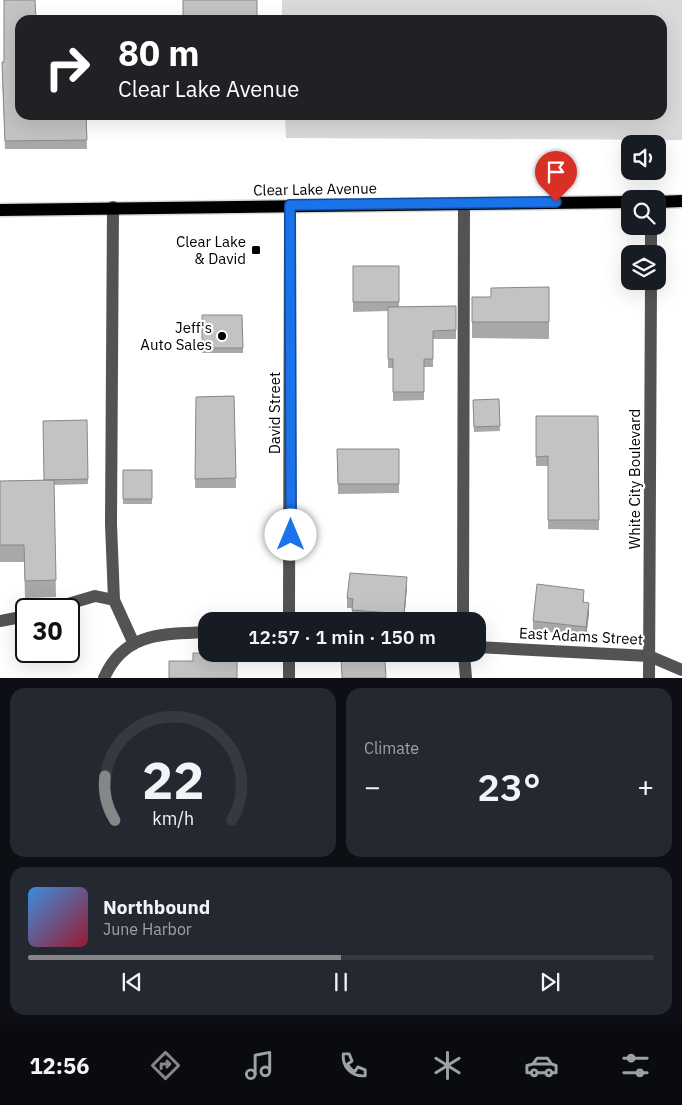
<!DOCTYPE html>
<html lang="en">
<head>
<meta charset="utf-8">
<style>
	:root { --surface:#171b24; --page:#242831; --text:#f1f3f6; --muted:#9ea1a6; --line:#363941; --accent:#858687 }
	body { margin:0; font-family:"IBM Plex Sans",sans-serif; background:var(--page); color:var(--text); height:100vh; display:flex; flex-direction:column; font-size:19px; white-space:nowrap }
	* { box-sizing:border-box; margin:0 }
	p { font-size:16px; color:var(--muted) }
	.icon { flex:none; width:28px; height:28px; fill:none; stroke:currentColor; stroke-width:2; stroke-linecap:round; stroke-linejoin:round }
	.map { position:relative; height:678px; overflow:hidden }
	.panel { display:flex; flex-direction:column; gap:10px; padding:10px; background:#0d0f14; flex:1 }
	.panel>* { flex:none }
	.banner { position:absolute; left:15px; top:15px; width:652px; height:105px; border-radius:15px; box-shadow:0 5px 20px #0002; background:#202124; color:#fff; overflow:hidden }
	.fabs { position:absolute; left:621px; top:135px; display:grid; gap:10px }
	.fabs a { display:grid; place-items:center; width:45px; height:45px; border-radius:10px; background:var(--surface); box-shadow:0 5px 20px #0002; font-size:25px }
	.speed { position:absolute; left:15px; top:598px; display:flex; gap:10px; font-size:25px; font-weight:700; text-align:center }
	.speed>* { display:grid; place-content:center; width:65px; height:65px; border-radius:50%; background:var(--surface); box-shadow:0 5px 20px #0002; line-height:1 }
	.speed .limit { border:2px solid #111; border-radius:8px; background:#fff; color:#111 }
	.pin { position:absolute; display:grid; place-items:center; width:42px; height:42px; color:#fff; margin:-51px -21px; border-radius:50% 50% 50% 0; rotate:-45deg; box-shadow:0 0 5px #0007 }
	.pin .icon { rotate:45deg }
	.me { position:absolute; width:55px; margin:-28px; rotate:0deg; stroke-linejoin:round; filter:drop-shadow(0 0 4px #0008) }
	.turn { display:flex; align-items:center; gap:18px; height:105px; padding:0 20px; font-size:22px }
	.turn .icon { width:65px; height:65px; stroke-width:2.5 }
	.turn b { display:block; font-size:35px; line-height:42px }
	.big { font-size:38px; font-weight:600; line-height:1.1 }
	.panel .tile { flex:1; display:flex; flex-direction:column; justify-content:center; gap:8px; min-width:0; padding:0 18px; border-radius:15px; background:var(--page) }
	.panel .dial { align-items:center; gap:0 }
	.dial svg { height:130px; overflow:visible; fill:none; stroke:var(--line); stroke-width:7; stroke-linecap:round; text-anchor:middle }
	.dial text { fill:var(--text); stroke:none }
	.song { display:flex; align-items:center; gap:15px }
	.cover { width:60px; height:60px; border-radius:8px; background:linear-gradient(135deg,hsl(210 70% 55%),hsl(350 70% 35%)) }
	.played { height:5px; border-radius:2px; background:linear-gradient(90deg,var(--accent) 50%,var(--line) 50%) }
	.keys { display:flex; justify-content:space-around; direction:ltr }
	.heat { display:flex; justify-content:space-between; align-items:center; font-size:28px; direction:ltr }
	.panel .tiles { flex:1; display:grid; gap:10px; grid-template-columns:1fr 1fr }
	.tile:last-child { grid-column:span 2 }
	.trip { position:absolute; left:198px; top:612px; width:288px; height:50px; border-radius:15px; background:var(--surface); box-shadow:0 5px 20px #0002; font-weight:600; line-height:50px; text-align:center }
	.tabs { display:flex; height:80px; justify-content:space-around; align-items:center; background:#090b0e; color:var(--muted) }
	.tabs .icon { width:35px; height:35px }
	.tabs .on { color:var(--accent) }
	.tabs b { font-size:22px; color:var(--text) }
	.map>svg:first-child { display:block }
	.green { fill:#dadada }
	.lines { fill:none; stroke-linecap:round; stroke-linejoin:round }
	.major-casing { stroke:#dbdbdb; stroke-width:15 }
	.minor { stroke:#535353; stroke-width:12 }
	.major { stroke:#000; stroke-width:12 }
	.wall { fill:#a8a8a8 }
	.shaded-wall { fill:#888 }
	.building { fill:#c3c3c3; stroke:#888 }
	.route-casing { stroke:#114b97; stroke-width:12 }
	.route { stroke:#1a73e8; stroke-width:9 }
	.poi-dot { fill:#000; stroke:#fff; stroke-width:2 }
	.labels { text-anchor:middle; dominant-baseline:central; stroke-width:4.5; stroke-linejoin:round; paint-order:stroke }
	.street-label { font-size:15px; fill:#000; stroke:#fff }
	.poi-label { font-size:15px; fill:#000; stroke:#fff; text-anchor:end }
</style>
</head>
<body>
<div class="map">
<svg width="682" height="678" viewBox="0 0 682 678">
	<rect width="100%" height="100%" fill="#fff"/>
	<path class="green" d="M282,0H682V140L286,138L285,115H662V20H282Z"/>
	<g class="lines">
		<g class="major-casing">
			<path id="major" d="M658,202L682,201
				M0,210L630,202"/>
		</g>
		<path class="minor" d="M113,207L111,524L114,600L134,644
			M651,254V226
			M51,609L95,596L114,600
			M0,621L26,616
			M289,621L290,205
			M463,621L464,203
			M476,647L649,656L682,670
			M289,654V678
			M464,654L466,678
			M104,678C124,632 163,634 206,632
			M649,678L651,281"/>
		<use href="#major" class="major"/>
	</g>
	<path class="wall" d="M257,0V20H183Z
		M2,70L20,115H86L87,149H5Z
		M353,266H399V307L456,306V339H433V367H424V400L393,401V368H388V311L353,312Z
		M549,287V339L472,338V297H491Z
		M202,315H242L243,353H202Z
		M234,396L236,488H195L196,397Z
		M499,399L500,431L474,432L473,400Z
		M536,416H598L599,530L548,529V466H536Z
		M87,420L88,484L54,485L56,597L25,598L24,562H0V481L44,480Z
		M337,449H399V493L338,494Z
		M123,470H152V504H123Z
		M407,587L404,621H377L352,619V608H347V598Z
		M584,599V602L589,613L586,637L533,630V621Z"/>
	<path class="shaded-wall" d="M407,577V587L404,621V614Z
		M589,603V613L586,637V627Z"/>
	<path class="building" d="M4,0H35L36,20H20V115H86L87,140L5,141L2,62H4Z
		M183,0H257V18H250V20H183Z
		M353,266H399V302H353Z
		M549,287V322H472V297H491V288Z
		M456,306V330L433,331V359H424V392H393V359H388V307Z
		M202,315H242L243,348H202Z
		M234,396L236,478L195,479L196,397Z
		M499,399L500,426L474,427L473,400Z
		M536,416H598L599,520H548V456L536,457Z
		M87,420L88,479L44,480L43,421Z
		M337,449H399V484H338Z
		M123,470H152V499H123Z
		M54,480L56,580L25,581L24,545H0V481Z
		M350,573L407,577L404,614L352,610L353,599L347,598Z
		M537,584L584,590L583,602L589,603L586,627L533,621Z
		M193,653L237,654V678H169V661H193Z
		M341,654H368V655H381L382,661H385L386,678H342Z"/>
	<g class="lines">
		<g class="route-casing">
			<path id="route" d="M291,535L290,205L556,202"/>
		</g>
		<use href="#route" class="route"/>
	</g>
	<g class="poi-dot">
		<rect x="251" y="245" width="10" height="10" rx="2.5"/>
		<circle cx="222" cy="336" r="5"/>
	</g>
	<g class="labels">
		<g class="street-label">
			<text transform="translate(315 189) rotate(-1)">Clear Lake Avenue</text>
			<text transform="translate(274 413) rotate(-90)">David Street</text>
			<text transform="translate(634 479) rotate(-90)">White City Boulevard</text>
			<text transform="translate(581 636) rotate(3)">East Adams Street</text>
		</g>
		<g class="poi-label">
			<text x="246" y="241">Clear Lake<tspan x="246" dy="17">&amp; David</tspan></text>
			<text x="212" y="327">Jeff's<tspan x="212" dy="17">Auto Sales</tspan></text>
		</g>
	</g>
</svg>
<div class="fabs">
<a><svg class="icon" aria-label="sound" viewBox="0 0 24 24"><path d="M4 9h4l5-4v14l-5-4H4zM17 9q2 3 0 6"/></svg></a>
<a><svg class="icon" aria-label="search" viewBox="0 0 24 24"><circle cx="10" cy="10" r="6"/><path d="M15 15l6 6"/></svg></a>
<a><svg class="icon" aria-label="layers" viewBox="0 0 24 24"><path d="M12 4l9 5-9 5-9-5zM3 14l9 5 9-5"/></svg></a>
</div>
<div class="speed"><div class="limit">30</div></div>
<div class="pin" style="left:556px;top:202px;background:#d93025"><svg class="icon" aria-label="arrive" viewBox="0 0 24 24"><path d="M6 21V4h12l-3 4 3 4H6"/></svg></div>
<svg class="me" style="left:291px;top:535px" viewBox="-20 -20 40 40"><circle r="19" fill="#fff"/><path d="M0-13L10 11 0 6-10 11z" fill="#1a73e8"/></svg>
<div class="trip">12:57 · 1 min · 150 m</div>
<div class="banner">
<div class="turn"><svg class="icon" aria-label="right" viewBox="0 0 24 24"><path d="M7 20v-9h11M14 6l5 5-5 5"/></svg><div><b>80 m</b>Clear Lake Avenue</div></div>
</div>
</div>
<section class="panel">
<div class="tiles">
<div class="tile dial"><svg viewBox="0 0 100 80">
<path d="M14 69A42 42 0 1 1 86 69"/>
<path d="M14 69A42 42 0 0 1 8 42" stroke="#858687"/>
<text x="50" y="56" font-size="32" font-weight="700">22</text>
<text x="50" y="72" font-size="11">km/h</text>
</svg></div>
<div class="tile"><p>Climate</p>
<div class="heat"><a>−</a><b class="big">23°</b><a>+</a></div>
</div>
<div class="tile">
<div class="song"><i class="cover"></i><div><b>Northbound</b><p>June Harbor</p></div></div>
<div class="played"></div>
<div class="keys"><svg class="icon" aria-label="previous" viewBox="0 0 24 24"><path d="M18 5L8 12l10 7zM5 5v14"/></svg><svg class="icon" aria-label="pause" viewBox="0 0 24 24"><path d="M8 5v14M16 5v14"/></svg><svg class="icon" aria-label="next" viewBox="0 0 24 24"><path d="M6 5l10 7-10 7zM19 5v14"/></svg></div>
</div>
</div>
</section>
<nav class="tabs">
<b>12:56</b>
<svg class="icon on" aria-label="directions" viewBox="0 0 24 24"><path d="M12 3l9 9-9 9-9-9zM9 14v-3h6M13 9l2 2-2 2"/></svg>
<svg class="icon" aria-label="music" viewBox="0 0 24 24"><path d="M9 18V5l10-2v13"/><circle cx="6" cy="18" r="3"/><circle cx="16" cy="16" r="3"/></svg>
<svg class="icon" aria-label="phone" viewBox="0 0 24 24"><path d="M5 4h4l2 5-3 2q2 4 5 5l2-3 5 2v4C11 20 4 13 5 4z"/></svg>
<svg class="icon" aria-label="climate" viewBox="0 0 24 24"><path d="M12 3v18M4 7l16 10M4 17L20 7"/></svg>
<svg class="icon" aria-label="car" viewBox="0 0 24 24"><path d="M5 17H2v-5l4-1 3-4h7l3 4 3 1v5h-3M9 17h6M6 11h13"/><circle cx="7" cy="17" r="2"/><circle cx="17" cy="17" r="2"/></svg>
<svg class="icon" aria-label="filters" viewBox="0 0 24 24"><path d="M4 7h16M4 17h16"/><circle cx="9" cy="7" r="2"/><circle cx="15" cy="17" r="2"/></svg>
</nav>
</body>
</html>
